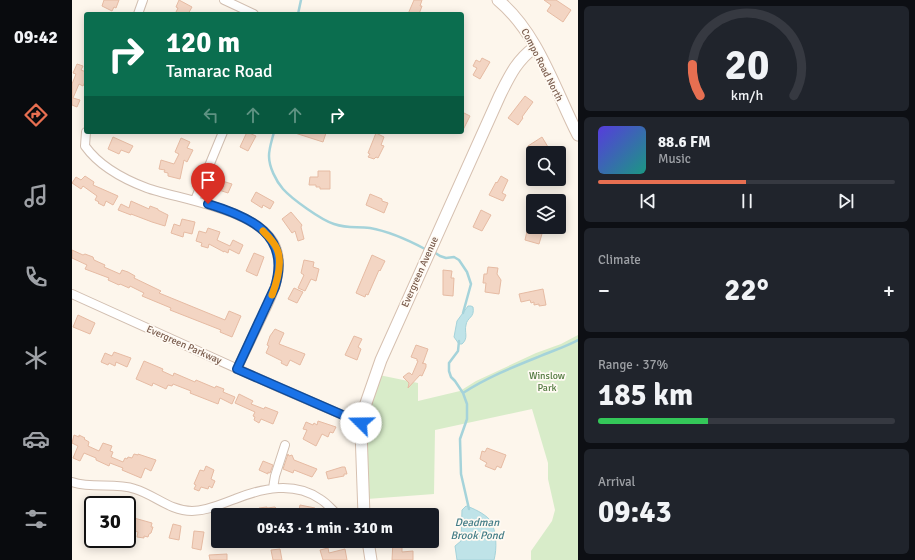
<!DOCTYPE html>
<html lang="en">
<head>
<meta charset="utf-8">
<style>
	:root { --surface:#171b24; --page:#20242c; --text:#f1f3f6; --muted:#9ea1a6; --line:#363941; --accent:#e76f51 }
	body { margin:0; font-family:Signika,sans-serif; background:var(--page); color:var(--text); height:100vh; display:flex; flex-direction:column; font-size:15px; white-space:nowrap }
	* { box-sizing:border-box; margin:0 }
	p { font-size:13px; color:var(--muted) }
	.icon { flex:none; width:22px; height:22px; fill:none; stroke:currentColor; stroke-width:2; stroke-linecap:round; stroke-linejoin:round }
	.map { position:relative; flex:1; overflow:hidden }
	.panel { display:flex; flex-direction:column; gap:6px; padding:6px; background:#0d0f14; width:337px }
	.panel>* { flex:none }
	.top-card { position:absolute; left:12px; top:12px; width:380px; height:122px; border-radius:4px; box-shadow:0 2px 10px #0003; background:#0b6e4f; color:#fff; overflow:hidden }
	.buttons { position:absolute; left:454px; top:146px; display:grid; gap:8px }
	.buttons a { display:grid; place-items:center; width:40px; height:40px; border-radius:4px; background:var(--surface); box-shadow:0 2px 10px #0003; font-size:20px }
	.speed { position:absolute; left:12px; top:496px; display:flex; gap:8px; font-size:20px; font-weight:700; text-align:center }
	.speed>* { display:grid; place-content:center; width:52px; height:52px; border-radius:50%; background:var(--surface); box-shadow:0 2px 10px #0003; line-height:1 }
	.speed .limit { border:2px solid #111; border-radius:6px; background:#fff; color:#111 }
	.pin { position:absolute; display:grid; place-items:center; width:34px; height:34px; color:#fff; margin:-41px -17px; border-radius:50% 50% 50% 0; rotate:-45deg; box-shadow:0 0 4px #0007 }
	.pin .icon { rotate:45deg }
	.me { position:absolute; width:44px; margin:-22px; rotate:292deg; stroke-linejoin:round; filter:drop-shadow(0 0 3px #0008) }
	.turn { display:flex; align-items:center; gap:14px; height:84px; padding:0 16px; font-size:18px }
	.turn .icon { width:52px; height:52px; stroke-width:2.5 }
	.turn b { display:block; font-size:28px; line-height:34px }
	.lanes { display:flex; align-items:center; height:38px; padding:0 16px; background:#0003; justify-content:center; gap:20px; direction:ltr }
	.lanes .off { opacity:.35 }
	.big { font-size:30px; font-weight:700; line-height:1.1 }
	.panel .card { flex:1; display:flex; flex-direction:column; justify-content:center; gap:6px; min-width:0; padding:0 14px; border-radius:6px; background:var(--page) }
	.panel .dial { align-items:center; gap:0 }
	.dial svg { height:104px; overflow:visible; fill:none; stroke:var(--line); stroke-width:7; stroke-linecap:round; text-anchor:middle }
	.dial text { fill:var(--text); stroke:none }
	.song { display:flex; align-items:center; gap:12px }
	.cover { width:48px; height:48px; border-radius:6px; background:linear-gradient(135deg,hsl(250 70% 55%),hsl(170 70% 35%)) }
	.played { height:4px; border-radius:2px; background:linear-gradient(90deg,var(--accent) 50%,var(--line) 50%) }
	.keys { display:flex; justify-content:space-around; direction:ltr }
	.heat { display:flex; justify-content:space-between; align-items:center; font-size:22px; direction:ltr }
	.charge { height:6px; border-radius:3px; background:linear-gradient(90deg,#34c759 37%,var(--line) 0) }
	.trip { position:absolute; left:139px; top:508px; width:228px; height:40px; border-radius:4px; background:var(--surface); box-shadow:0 2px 10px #0003; font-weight:700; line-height:40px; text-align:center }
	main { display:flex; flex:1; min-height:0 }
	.dock { display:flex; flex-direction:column; width:72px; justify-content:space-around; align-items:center; background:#090b0e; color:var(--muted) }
	.dock .icon { width:28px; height:28px }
	.dock .selected { color:var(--accent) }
	.dock b { font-size:18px; color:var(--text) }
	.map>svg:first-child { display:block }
	.green { fill:#d8ecc9 }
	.water { fill:#bfe3e8; stroke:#a5d3da }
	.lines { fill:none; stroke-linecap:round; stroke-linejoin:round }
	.stream { stroke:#a5d3da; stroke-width:2.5 }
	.building { fill:#f3d5c3; stroke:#e6bba3 }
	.street-casing { stroke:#d1beb0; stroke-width:10 }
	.secondary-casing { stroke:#d6c0b0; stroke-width:13 }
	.street { stroke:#fff; stroke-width:8 }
	.secondary { stroke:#fff; stroke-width:11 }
	.route-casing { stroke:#114b97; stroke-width:10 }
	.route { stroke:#1a73e8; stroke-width:7 }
	.slow { stroke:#f59e0b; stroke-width:7 }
	.labels { text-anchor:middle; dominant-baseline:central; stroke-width:3.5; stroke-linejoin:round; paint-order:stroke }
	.street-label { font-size:10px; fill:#7a5c4d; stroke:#fffaf3 }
	.park-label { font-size:10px; fill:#537a41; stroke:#fffaf3 }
	.water-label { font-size:11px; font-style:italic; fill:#437c86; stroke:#fffaf3 }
</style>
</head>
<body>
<main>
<nav class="dock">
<b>09:42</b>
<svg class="icon selected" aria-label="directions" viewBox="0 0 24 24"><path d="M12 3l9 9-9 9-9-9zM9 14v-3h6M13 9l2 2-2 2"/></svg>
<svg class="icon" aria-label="music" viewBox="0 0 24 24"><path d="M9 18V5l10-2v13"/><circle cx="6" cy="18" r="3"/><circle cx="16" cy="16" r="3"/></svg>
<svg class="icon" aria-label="phone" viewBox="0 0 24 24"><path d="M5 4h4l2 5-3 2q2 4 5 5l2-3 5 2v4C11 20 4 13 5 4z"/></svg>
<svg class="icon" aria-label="climate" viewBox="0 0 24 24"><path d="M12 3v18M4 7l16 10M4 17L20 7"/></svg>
<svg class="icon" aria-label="car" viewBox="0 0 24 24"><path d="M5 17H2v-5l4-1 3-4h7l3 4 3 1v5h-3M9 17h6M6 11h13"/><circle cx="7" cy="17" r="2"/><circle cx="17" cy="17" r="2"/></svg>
<svg class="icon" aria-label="filters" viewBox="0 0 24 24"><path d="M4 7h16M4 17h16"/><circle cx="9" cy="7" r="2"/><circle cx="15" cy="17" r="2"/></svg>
</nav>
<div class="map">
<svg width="506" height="560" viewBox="0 0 506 560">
	<rect width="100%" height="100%" fill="#fdf6ec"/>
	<path class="green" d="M506,335V560H459V551L480,521L483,510L476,479V463L460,409L363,430L362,494L295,499L293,422L307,375L346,383V401L388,391L404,381L464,353L489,344Z"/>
	<path class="water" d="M396,306H399L401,307C403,318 395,317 394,325C392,332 397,338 390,344H387L382,337L385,321Z
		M394,506C401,508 413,514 418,520C425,531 425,549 422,560H385L383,546L389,541L390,510Z"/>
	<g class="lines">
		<path class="stream" d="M226,14L229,0
			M202,132C200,140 197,148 197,156C197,167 204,181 211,189C220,199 249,220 262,224C277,229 285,226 298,228C315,231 338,241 353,249
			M362,252L368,256L374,258L382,257L387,260L395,272L399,284L391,313
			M387,341L386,351L377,363V371L379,377L383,381L391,393L395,404V419L388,439L389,474L397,509
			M391,393C414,378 441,367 466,357C480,351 493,347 506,340"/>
	</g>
	<path class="building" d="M32,0H47L44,8L42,7L40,11L30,6Z
		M107,0L120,7L116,14H103L106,8L104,7Z
		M342,0H350L348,6H350L347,14H336Z
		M472,0H484L499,10L491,22L475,11L479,5Z
		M410,58L418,62L408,79L401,75L405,68L401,66L404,60L408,62Z
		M5,64L11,66L9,70L14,72V80L11,86L7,84L1,98L8,100L5,107L0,105V84L4,74L1,73Z
		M453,96L461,102L450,117L451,118L446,125L436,118Z
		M390,112L398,116L390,132Z
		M175,132L184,136L176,151L168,147Z
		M223,132H250L254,133L251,142L223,133Z
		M304,133L312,137L309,145L312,146L306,158L304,157L302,159L296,157L298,154L296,153Z
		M41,137L61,146L57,153L49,150L47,154L36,149Z
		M470,137L476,147L465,153H460L456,146Z
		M109,138L118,142L115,148L121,150L115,162L112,160L108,179L96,176V173L92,172L93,170L87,169L89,160L102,164L107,154L103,152Z
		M246,171H258V189H248V187H244V185H237L238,177H246Z
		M13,176L22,182L21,185L46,196L41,205L34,201L32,206L26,203L27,202L23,200L25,196L11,186L9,189L0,183L4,177L9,180Z
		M429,176L436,180L430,193L434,195L431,201L417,195L424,182L425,183Z
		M147,180L160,184L156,193L144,189Z
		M184,192L202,202L198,209L191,205L190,208L179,201Z
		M298,194L310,199V201L316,203L312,213L294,205Z
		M59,201L77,209L78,206L86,209V210L96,215L93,226L80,222L59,214V215L46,210L49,204L57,208Z
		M409,210L419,215L410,231L401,227Z
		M219,212L230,225L229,227L232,239L226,241L223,231L220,233L210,219Z
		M110,219L123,222L120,234L112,232L111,237L99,233L102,224L108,226Z
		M458,227H472L467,244L453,240L455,231H457Z
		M136,228L148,232L145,240L158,246L161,240L171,245L167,254L157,249L156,253L152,251V252L137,244L136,248L129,246L130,243L124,241L127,231L134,233Z
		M0,250L11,255L13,254L21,257L22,260L33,265L32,267L48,274L50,270L56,272L63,276L62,278L89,291L87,293L153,320L157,311L169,316L160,337L148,332L149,330L98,310L99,308L70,296L72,293L58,286L57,288L48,284L47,285L36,280L37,278L13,269L15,265L0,258Z
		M182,253L192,257L185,276L174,271Z
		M300,255L313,261L308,271L307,270L296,295L294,294L293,297L284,293Z
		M232,260L242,262L241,267L247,269L244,281L239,279L233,291L226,288L232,275L229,273Z
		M416,267L426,268L425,274L429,280L427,294L413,292L414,283H411L412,274H415Z
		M371,270L380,271L379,278H382L381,296L371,295Z
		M222,288L231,292L225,303L216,299Z
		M471,289L474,305L467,306V304L462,305V302L459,303L458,300L449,302L447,294Z
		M6,315L23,323L18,334L1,327Z
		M203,329L212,333L207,344L233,354L228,365L218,360L215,366L209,363L210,361L194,353L197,346L195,345L198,336Z
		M282,336L290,339L286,347L289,349L285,360L273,355Z
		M344,345L356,349L351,363H350L354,364V367L350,376L348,375L336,388L337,383L331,377L336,373H338L340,375L346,361H345V359L339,357Z
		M42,352L59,358L55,367L44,362L43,366L37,363L36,365L29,362L33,353L40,356Z
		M72,361L91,369L90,371L101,376L102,373L123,382L124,380L143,388L144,386L152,389L151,392L163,397L160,404L148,398L146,404L118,393L119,391L101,384L100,386L96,385L94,389L81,383L80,386L64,379Z
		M167,394L181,401L179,404L192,409L193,407L206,412L201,424L189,419L187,423L182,420L183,417L181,416L183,412L163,403Z
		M246,421L264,427L261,433L258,432L256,437L250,434L244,446L231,439L235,430L231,429L234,422L241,425L242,423L245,425Z
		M2,435L7,437V435L13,438L12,439L17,442L16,446L27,451L31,443L40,446L38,451L41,452L39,457L51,462L53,458L55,459L56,457L60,458L62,454L66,455V454L84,460L79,471L73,468L69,478L50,470L51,468L38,463L37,466L24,460V458L12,453L8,461L1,458L6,446L0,443Z
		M415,448L434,455L429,468L425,466L423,470L413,466L415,463L408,459L410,451L413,452Z
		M216,454L217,456L220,455L222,460L245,469L240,477L222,470L221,473L211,469Z
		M191,461L201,465L198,473L196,472V474L187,470Z
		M134,466L142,470L139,479L143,481L140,488L137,486L136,489L129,487L127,491L122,489L124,485L122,484L128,470L132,471Z
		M270,467H273L275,474H272V476L256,479L254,472Z
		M228,505L243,508L241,515H226Z
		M195,507V508L203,507L205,509L206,515H188L187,508Z
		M55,516L80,523L79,527H81L79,533L77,534L76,537L72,536V538L65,537L66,532L55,529Z
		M101,524L109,526L107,540L97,538Z
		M122,531L132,532L129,550L120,548Z
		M321,541H330V552L341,551V560H320Z
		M256,548L257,553L273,549L275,560H251L248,550Z
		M208,549L210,560H201L199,550Z
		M155,554V560H138L137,555Z"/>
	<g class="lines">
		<g class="street-casing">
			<path id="street" d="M152,0L182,14
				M66,14L71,0
				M14,132L13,146C28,167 51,179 75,188C109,200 193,210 205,250C208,259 207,272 205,280C202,293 196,305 190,317C182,334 173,352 165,369
				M123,200L151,132
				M0,294L208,388L289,423
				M0,482C20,489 43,482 63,489C83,495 98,511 120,511C135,511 149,504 163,499C191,488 222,481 248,499C255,503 260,510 266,515
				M201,488L203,476L213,445"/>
		</g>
		<g class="secondary-casing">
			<path id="secondary" d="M426,0C466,33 483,90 506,135
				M292,515L289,431L291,414L293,406L309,360L428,95C438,75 445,60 463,47
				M296,541L299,560"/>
		</g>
		<use href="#street" class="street"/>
		<use href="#secondary" class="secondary"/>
	</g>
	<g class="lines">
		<g class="route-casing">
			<path id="route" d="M136,204C179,217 219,235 203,287L165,369L289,423"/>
		</g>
		<use href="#route" class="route"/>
		<path class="slow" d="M191,231C196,236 202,242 205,249C211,263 205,282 200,295"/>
	</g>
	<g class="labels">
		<g class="street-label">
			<text transform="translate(470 65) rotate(63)">Compo Road North</text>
			<text transform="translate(348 272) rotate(-66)">Evergreen Avenue</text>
			<text transform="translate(112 345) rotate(24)">Evergreen Parkway</text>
		</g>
		<g class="park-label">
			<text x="475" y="376">Winslow<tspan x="475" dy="12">Park</tspan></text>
		</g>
		<g class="water-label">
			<text x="405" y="522">Deadman<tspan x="405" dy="13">Brook Pond</tspan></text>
		</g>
	</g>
</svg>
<div class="buttons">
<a><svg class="icon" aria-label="search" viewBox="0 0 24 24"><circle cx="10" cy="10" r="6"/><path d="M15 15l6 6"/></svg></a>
<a><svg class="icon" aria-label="layers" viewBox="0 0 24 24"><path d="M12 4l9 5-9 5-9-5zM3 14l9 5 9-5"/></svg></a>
</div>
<div class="speed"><div class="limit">30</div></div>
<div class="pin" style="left:136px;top:204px;background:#d93025"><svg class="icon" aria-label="arrive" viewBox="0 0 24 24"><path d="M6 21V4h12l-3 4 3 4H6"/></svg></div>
<svg class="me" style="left:289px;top:423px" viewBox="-20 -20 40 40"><circle r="19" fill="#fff"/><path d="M0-13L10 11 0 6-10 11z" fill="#1a73e8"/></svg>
<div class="trip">09:43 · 1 min · 310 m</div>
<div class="top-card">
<div class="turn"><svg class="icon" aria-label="right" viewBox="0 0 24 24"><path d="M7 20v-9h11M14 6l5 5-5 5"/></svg><div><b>120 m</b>Tamarac Road</div></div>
<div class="lanes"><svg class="icon off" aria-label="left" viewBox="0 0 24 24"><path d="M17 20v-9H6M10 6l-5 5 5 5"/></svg><svg class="icon off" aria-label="ahead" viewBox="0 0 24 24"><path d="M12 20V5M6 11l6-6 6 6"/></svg><svg class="icon off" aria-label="ahead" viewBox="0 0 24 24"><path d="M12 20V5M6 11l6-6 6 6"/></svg><svg class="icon" aria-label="right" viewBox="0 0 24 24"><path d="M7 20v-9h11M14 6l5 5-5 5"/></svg></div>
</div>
</div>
<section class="panel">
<div class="card dial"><svg viewBox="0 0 100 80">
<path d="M14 69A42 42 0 1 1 86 69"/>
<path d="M14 69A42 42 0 0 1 8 45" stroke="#e76f51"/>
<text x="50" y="56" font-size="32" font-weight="700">20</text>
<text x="50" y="72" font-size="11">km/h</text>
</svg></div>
<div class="card">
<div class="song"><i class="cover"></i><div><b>88.6 FM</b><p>Music</p></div></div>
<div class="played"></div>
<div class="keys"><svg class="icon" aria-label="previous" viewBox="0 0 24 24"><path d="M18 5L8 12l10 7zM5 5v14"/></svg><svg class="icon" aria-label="pause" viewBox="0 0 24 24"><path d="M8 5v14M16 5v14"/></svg><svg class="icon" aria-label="next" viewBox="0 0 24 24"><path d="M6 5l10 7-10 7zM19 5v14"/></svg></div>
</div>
<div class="card"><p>Climate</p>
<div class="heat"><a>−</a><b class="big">22°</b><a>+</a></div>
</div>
<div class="card"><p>Range · 37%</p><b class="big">185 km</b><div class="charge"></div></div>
<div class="card"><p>Arrival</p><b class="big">09:43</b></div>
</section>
</main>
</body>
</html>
